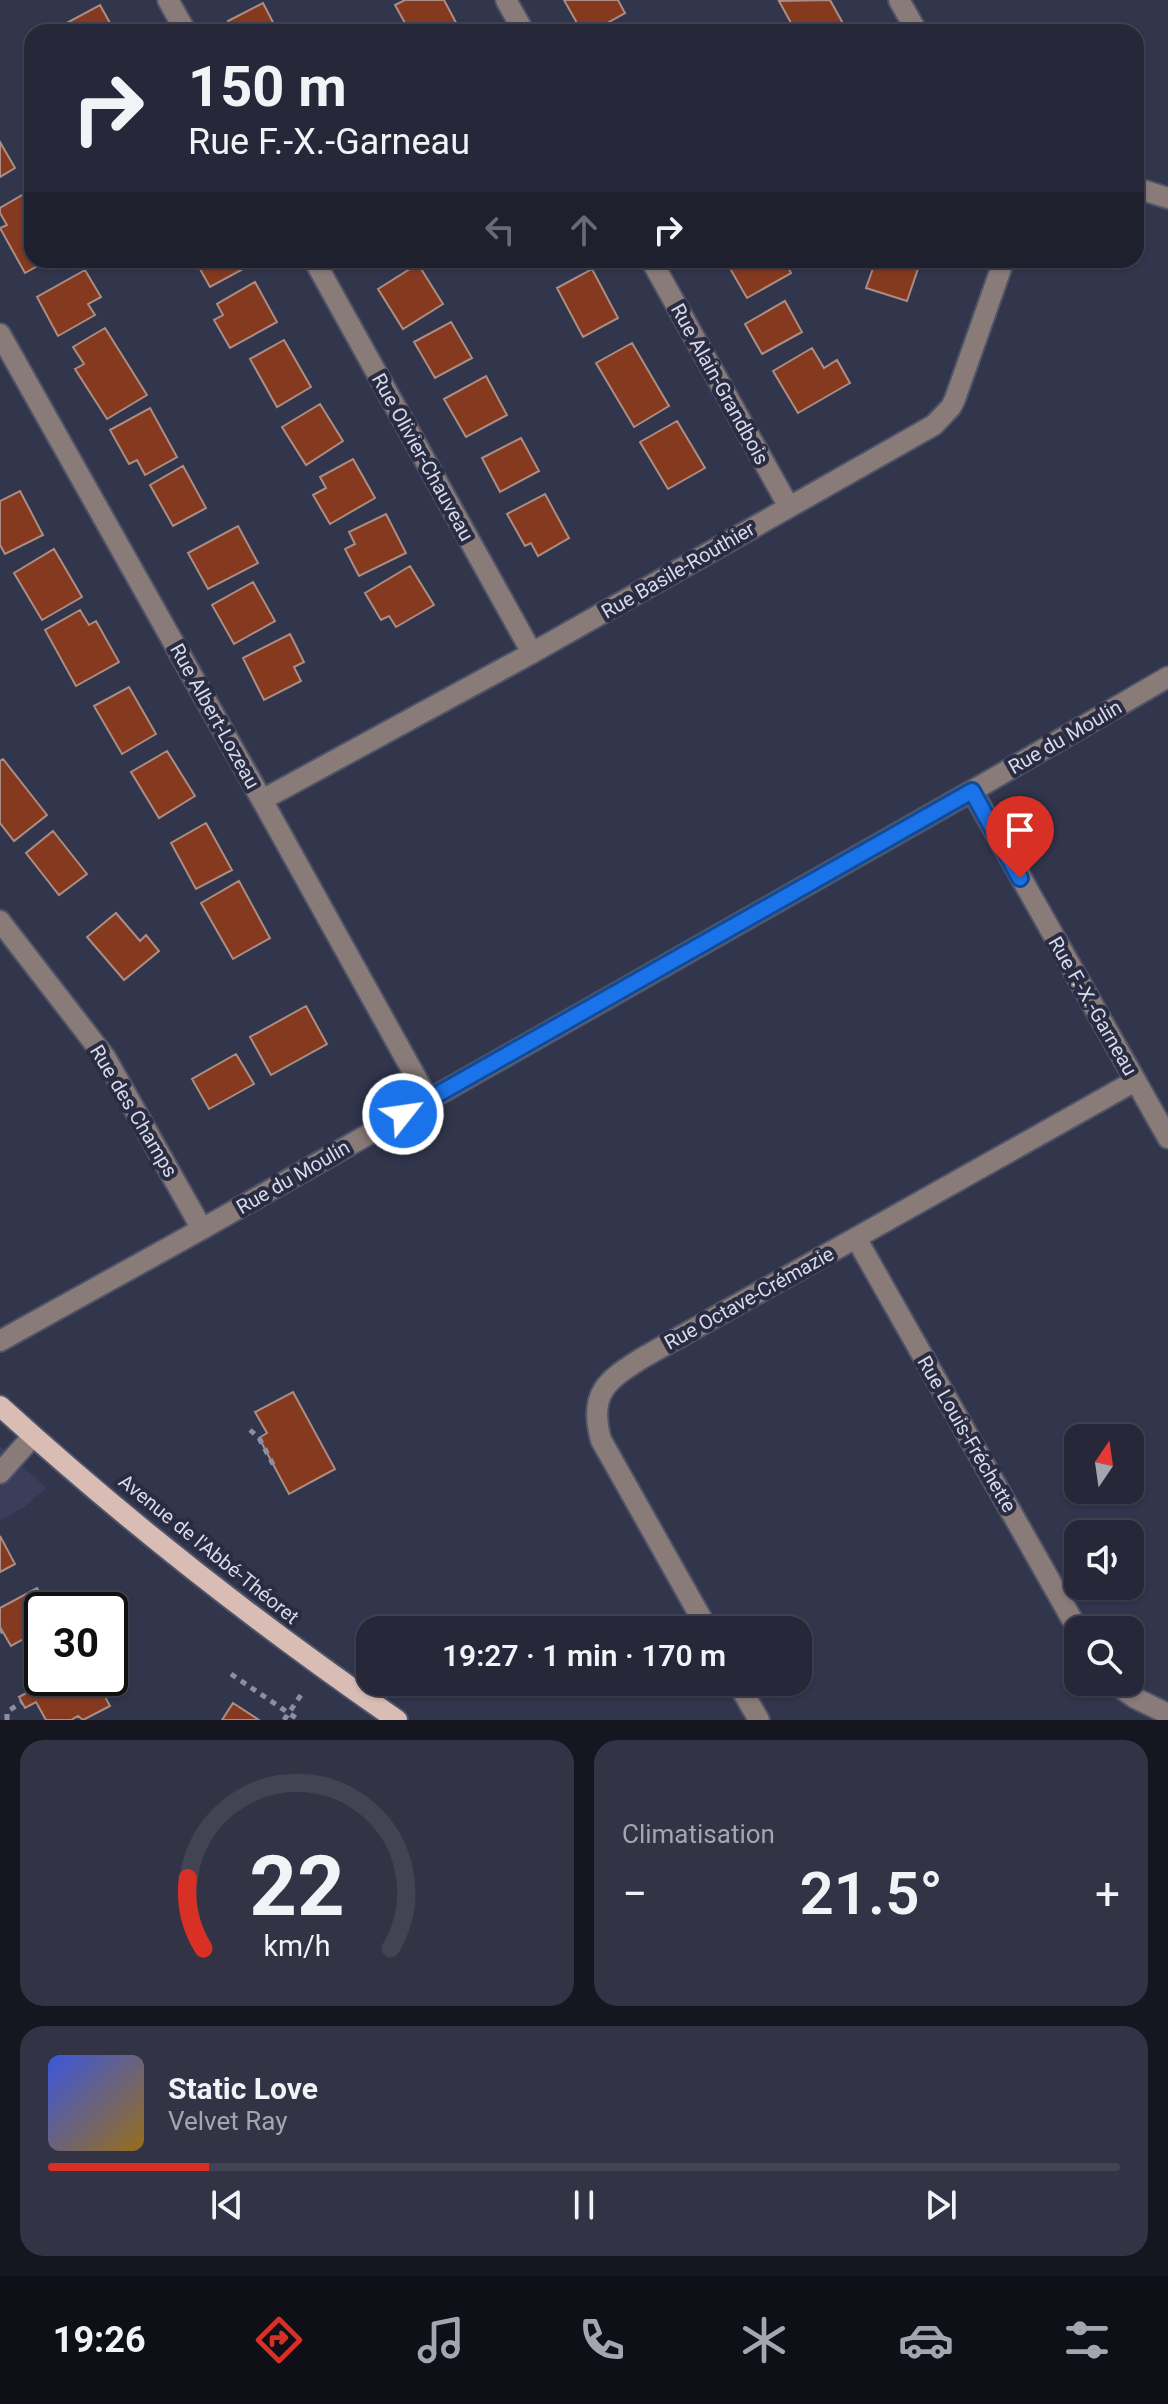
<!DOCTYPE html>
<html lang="fr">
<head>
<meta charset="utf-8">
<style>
	:root { --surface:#26283a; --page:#323445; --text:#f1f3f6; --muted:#a4a6af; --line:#424454; --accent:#d93025 }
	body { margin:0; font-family:Roboto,sans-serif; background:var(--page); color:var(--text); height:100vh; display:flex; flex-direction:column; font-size:30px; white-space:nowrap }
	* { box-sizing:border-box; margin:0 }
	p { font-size:26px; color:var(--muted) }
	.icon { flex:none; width:44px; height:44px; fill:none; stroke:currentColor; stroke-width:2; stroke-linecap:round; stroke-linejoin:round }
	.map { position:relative; height:1720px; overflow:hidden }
	.side { display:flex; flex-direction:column; gap:20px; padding:20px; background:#151620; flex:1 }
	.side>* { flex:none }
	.top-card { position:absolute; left:24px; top:24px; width:1120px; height:244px; border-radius:24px; box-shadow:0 2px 6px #0004,0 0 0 2px var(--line); background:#26283a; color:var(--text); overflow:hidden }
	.needle { width:52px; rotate:13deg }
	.tools { position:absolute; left:1064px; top:1424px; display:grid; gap:16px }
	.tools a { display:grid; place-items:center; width:80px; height:80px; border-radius:16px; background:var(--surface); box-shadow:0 2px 6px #0004,0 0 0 2px var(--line); font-size:40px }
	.speed { position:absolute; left:24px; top:1592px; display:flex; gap:16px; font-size:40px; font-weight:700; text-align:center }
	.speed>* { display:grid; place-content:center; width:104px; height:104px; border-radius:50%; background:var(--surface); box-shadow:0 2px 6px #0004,0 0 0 2px var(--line); line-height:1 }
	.speed .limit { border:4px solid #111; border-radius:12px; background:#fff; color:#111 }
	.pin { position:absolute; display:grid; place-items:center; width:68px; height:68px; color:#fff; margin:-82px -34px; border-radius:50% 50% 50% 0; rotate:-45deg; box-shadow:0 0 8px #0007 }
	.pin .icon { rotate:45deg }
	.me { position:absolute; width:88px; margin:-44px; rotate:60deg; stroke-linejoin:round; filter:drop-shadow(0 0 6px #0008) }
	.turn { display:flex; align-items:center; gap:28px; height:168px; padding:0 32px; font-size:36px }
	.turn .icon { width:104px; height:104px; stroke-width:2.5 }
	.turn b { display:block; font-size:56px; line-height:68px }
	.lanes { display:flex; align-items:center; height:76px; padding:0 32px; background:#0003; justify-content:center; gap:40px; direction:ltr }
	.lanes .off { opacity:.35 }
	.big { font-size:60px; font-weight:600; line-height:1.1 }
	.side .card { flex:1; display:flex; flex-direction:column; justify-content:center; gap:12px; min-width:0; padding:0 28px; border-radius:24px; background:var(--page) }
	.side .dial { align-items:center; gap:0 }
	.dial svg { height:208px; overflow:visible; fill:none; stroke:var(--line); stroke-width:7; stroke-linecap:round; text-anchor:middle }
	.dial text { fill:var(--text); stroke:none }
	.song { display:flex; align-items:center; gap:24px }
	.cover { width:96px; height:96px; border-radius:12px; background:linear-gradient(135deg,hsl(230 70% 55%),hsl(40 70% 35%)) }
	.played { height:8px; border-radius:4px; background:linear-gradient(90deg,var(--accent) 15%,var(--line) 15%) }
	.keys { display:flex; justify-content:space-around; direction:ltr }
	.heat { display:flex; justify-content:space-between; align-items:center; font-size:44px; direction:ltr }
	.side .tiles { flex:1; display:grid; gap:20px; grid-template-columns:1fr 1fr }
	.card:last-child { grid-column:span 2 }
	.trip { position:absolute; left:356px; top:1616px; width:456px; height:80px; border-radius:24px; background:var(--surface); box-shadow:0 2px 6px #0004,0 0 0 2px var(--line); font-weight:600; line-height:80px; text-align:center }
	.tab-bar { display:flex; height:128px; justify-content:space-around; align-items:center; background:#0f1017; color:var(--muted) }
	.tab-bar .icon { width:56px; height:56px }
	.tab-bar .selected { color:var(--accent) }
	.tab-bar b { font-size:36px; color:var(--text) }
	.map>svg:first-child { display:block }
	.built { fill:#3a3e5b }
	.building { fill:#853a20; stroke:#ab8d83; stroke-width:2 }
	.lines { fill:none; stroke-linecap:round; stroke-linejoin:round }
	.minor-casing { stroke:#505469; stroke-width:24 }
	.major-casing { stroke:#505469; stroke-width:24 }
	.path { stroke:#8b8fa1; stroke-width:5; stroke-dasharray:6 6; stroke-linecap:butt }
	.minor { stroke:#897b77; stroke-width:20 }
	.major { stroke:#d9bdb5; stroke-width:20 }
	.route-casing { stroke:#114b97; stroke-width:20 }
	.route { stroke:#1a73e8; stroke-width:14 }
	.labels { text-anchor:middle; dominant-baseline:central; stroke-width:8; stroke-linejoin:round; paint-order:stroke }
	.street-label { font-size:20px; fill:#d7dae8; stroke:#292c42 }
</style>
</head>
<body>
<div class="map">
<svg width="1168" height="1720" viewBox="0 0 1168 1720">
	<rect width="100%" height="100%" fill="#32364d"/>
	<path class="built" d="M0,1446L46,1488L24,1507L0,1521Z"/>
	<path class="building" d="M405,0H444L461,32H410L395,5Z
		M564,0H618L625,13L591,32H582Z
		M830,0L845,27L837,32H796L779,1Z
		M263,3L278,32H234L228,21Z
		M100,5L115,32H67L63,25Z
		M0,142L15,168L0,177Z
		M29,191L32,195V260H48L25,273L0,228L7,225L0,213V208Z
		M195,260H239L243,269L210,287Z
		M738,260H784L791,273L747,298L728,265Z
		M876,260H921L907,301L866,288Z
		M418,264L443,304L403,329L378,289Z
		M592,269L618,318L583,337L557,288Z
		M85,270L101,297L88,304L95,315L58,336L37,297Z
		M255,282L277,322L230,348L214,320L223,315L217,304Z
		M785,301L802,332L762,354L745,324Z
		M451,322L472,358L435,378L414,342Z
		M105,328L147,395L107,419L75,369L84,364L73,347Z
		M284,340L311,387L277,407L250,359Z
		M632,343L669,406L634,427L596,363Z
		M812,348L824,368L837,360L850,383L798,413L773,371Z
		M486,376L507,415L466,437L444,399Z
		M320,404L343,441L306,465L282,427Z
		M150,408L177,457L145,475L137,460L129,464L110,430Z
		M677,421L705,468L668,489L640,442Z
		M521,438L539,471L500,492L482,458Z
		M353,459L375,498L330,524L313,495L326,488L320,477Z
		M183,466L206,508L173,526L150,485Z
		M20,491L43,535L5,554L0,545V501Z
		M545,494L569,538L538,556L531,543L525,546L507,514Z
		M386,514L406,553L359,576L345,549L355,544L349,532Z
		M238,526L258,563L208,589L188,553Z
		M54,549L82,597L42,620L14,573Z
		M410,566L434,605L396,627L389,616L381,620L365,593Z
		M253,582L275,621L234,644L212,605Z
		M80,610L89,625L96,621L119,662L76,686L45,630Z
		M290,634L304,662L294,667L301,681L264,700L243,658Z
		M129,687L156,734L122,754L94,706Z
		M167,751L195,796L159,818L131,772Z
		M3,759L47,815L14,841L0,823V761Z
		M206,823L232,870L196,889L171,843Z
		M53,831L87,874L59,895L26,853Z
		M239,881L270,938L233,959L201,903Z
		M116,913L140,941L146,935L159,951L124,980L87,937Z
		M306,1006L327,1044L271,1075L250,1037Z
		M236,1054L254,1084L209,1109L192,1079Z
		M293,1392L335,1469L289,1494L259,1438L267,1433L255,1412Z
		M0,1536L15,1564L0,1572Z
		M37,1588L50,1610H42V1629L11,1646L0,1627V1608Z
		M42,1668V1678H95L110,1706L83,1720L78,1716L71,1720H46L36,1702L25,1708L19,1697L30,1691L23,1678Z
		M233,1703L259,1720H222Z"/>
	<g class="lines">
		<g class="minor-casing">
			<path id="minor" d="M168,0L186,32
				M506,0L524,32
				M899,0L917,32
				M1136,188L1168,198
				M314,260L532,653
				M651,260L789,507
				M0,334L262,800L428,1099
				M972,791L1168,1138
				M262,800L532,653L934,425L951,407L955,399L1004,260
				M0,921L105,1057L202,1229
				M856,1238L1078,1630
				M0,1341L202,1229L972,791L1168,677
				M0,1473L33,1436
				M708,1630L601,1440C588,1393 607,1380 644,1357L1135,1081
				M737,1682L759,1720
				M1113,1682L1135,1698L1168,1714"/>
		</g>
		<g class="major-casing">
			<path id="major" d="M0,1406C125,1520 258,1624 397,1720"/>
		</g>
		<path class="path" d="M250,1430L259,1438L274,1466
			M0,1632L2,1631
			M231,1674L299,1720
			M7,1720V1712L22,1702
			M284,1720L303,1692"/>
		<use href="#minor" class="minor"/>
		<use href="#major" class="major"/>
	</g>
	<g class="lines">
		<g class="route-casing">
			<path id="route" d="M403,1114L972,791L1020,878"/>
		</g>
		<use href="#route" class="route"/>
	</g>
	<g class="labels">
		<g class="street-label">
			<text transform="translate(720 384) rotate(61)">Rue Alain-Grandbois</text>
			<text transform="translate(423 457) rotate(61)">Rue Olivier-Chauveau</text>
			<text transform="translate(678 570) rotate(-30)">Rue Basile-Routhier</text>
			<text transform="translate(215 716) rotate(61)">Rue Albert-Lozeau</text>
			<text transform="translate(1065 737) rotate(-30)">Rue du Moulin</text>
			<text transform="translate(1093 1006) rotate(60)">Rue F.-X.-Garneau</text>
			<text transform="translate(134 1111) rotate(59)">Rue des Champs</text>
			<text transform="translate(293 1177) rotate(-30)">Rue du Moulin</text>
			<text transform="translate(749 1298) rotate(-29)">Rue Octave-Crémazie</text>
			<text transform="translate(967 1434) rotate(60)">Rue Louis-Fréchette</text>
			<text transform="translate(209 1549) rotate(39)">Avenue de l'Abbé-Théoret</text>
		</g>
	</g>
</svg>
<div class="tools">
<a><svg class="needle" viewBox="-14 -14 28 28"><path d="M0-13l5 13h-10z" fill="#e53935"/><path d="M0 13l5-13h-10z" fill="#a4a6af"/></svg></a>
<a><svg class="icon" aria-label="sound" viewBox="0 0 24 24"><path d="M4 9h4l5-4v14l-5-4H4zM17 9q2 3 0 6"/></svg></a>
<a><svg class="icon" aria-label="search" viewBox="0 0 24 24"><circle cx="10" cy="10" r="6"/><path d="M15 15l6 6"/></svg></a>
</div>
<div class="speed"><div class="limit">30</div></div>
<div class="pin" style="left:1020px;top:878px;background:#d93025"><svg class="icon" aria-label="arrive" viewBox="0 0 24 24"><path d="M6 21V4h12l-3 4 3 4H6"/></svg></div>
<svg class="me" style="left:403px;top:1114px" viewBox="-20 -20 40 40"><circle r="17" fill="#1a73e8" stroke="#fff" stroke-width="3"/><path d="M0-11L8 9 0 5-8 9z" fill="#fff"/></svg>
<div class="trip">19:27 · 1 min · 170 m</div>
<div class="top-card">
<div class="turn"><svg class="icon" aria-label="right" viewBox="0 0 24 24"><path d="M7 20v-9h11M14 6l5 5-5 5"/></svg><div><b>150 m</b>Rue F.-X.-Garneau</div></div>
<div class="lanes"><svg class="icon off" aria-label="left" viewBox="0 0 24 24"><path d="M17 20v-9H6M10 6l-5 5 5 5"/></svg><svg class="icon off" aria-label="ahead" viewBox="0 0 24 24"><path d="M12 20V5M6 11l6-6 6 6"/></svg><svg class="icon" aria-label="right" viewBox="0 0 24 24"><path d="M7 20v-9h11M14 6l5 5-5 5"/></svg></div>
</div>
</div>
<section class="side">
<div class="tiles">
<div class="card dial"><svg viewBox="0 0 100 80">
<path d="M14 69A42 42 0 1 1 86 69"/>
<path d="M14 69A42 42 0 0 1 8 42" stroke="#d93025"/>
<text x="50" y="56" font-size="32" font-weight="700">22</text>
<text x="50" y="72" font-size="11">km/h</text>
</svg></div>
<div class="card"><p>Climatisation</p>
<div class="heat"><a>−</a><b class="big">21.5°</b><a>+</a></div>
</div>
<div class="card">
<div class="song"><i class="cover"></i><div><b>Static Love</b><p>Velvet Ray</p></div></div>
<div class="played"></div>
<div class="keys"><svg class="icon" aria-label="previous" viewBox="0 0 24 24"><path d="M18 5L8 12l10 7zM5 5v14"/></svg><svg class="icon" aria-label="pause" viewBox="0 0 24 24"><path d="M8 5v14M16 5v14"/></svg><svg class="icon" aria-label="next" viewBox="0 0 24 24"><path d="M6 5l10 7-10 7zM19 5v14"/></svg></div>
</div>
</div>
</section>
<nav class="tab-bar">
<b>19:26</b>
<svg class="icon selected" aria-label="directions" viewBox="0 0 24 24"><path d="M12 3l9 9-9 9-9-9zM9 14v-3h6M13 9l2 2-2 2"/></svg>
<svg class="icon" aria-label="music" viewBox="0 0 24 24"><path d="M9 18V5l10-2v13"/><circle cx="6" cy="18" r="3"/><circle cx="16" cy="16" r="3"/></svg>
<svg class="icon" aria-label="phone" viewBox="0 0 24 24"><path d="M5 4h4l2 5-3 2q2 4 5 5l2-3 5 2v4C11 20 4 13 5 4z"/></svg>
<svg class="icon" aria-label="climate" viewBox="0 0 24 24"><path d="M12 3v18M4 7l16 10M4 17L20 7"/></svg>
<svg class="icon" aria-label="car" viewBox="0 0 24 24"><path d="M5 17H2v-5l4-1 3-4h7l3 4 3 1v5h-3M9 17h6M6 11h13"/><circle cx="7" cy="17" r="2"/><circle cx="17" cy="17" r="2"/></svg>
<svg class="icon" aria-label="filters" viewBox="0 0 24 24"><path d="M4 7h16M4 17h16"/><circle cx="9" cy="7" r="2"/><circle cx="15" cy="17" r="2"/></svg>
</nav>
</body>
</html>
